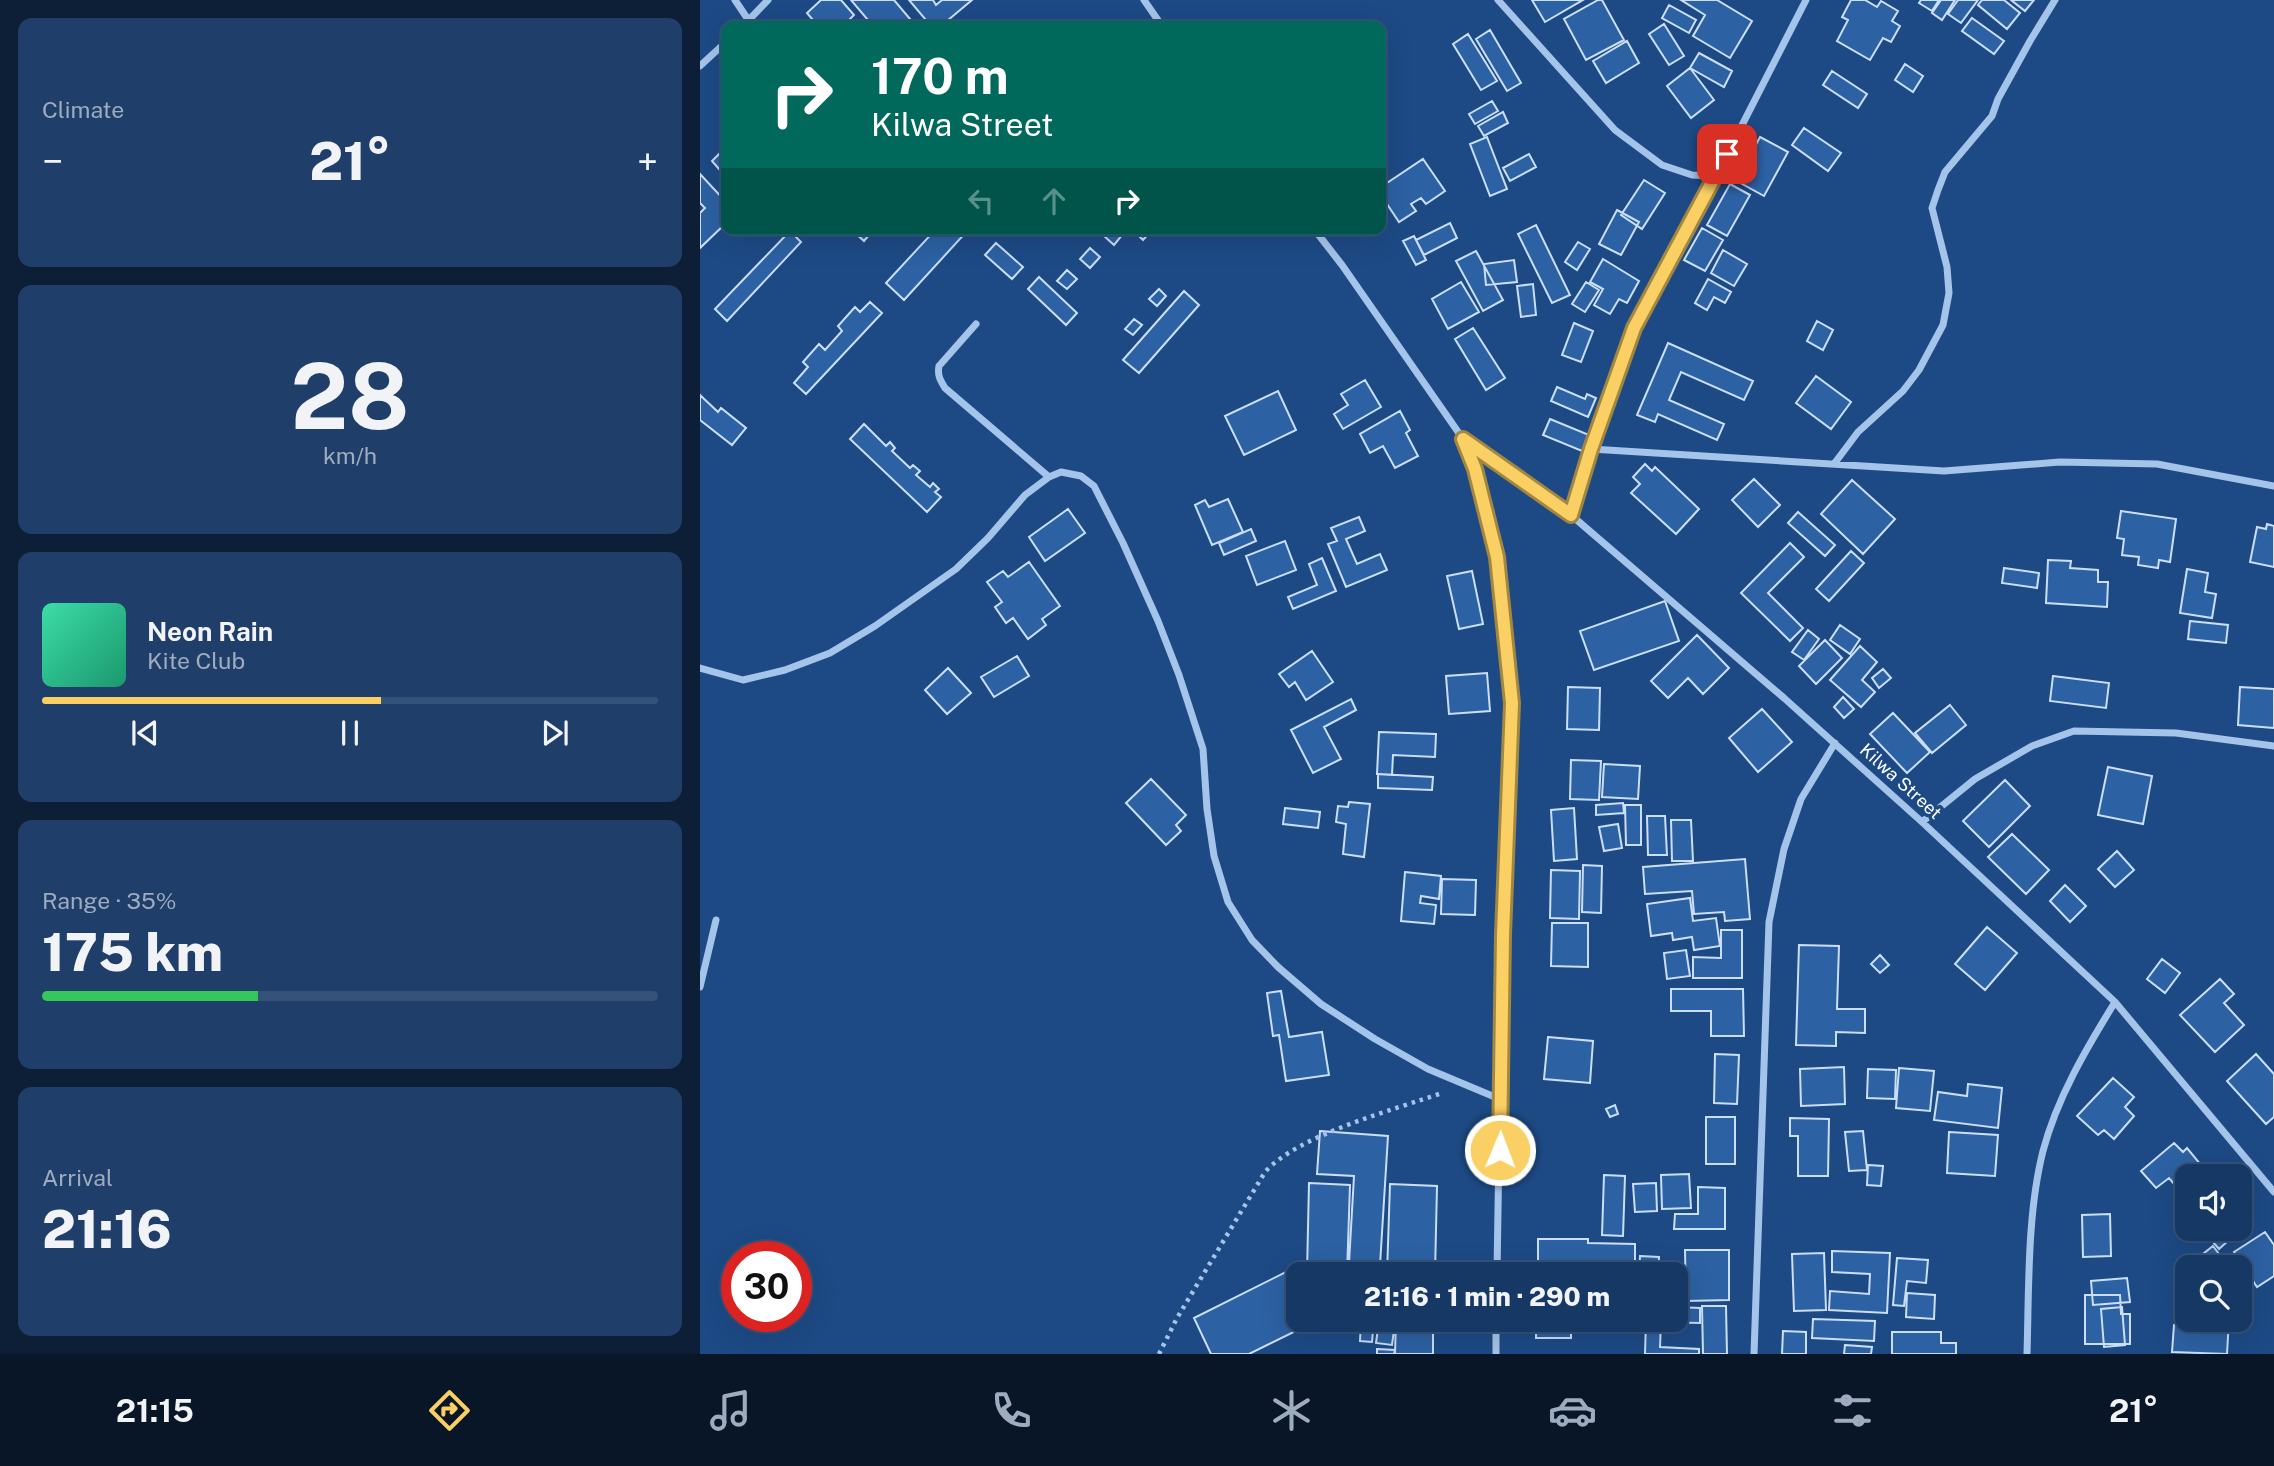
<!DOCTYPE html>
<html lang="en">
<head>
<meta charset="utf-8">
<style>
	:root { --surface:#163864; --page:#1f3f6a; --text:#f1f3f6; --muted:#9eacbf; --line:#355278; --accent:#facf63 }
	body { margin:0; font-family:"Public Sans",sans-serif; background:var(--page); color:var(--text); height:100vh; display:flex; flex-direction:column; font-size:26px; white-space:nowrap }
	* { box-sizing:border-box; margin:0 }
	p { font-size:23px; color:var(--muted) }
	.icon { flex:none; width:38px; height:38px; fill:none; stroke:currentColor; stroke-width:2; stroke-linecap:round; stroke-linejoin:round }
	.map { position:relative; flex:1; overflow:hidden }
	.sheet { display:flex; flex-direction:column; gap:18px; padding:18px; background:#0c1f37; width:700px }
	.sheet>* { flex:none }
	.guide { position:absolute; left:21px; top:21px; width:665px; height:214px; border-radius:14px; box-shadow:0 7px 28px #0002,0 0 0 2px var(--line); background:#00695c; color:#fff; overflow:hidden }
	.buttons { position:absolute; left:1475px; top:1164px; display:grid; gap:14px }
	.buttons a { display:grid; place-items:center; width:77px; height:77px; border-radius:14px; background:var(--surface); box-shadow:0 7px 28px #0002,0 0 0 2px var(--line); font-size:35px }
	.speed { position:absolute; left:21px; top:1241px; display:flex; gap:14px; font-size:35px; font-weight:700; text-align:center }
	.speed>* { display:grid; place-content:center; width:91px; height:91px; border-radius:50%; background:var(--surface); box-shadow:0 7px 28px #0002,0 0 0 2px var(--line); line-height:1 }
	.speed .limit { border:10px solid #d22; background:#fff; color:#111 }
	.pin { position:absolute; display:grid; place-items:center; width:60px; height:60px; color:#fff; margin:-30px; border-radius:14px; box-shadow:0 4px 10px #0006 }
	.me { position:absolute; width:77px; margin:-38px; rotate:1deg; stroke-linejoin:round; filter:drop-shadow(0 0 5px #0008) }
	.turn { display:flex; align-items:center; gap:24px; height:147px; padding:0 35px; font-size:32px }
	.turn .icon { width:91px; height:91px; stroke-width:2.5 }
	.turn b { display:block; font-size:49px; line-height:60px }
	.lanes { display:flex; align-items:center; height:66px; padding:0 35px; background:#0003; justify-content:center; gap:35px; direction:ltr }
	.lanes .off { opacity:.35 }
	.big { font-size:52px; font-weight:800; line-height:1.1 }
	.sheet .widget { flex:1; display:flex; flex-direction:column; justify-content:center; gap:10px; min-width:0; padding:0 24px; border-radius:14px; background:var(--page) }
	.sheet .dial { align-items:center; gap:0 }
	.dial b { font-size:91px; line-height:1 }
	.song { display:flex; align-items:center; gap:21px }
	.cover { width:84px; height:84px; border-radius:10px; background:linear-gradient(135deg,hsl(160 70% 55%),hsl(160 70% 35%)) }
	.played { height:7px; border-radius:4px; background:linear-gradient(90deg,var(--accent) 55%,var(--line) 55%) }
	.keys { display:flex; justify-content:space-around; direction:ltr }
	.heat { display:flex; justify-content:space-between; align-items:center; font-size:38px; direction:ltr }
	.charge { height:10px; border-radius:5px; background:linear-gradient(90deg,#34c759 35%,var(--line) 0) }
	.trip { position:absolute; left:586px; top:1262px; width:402px; height:70px; border-radius:14px; background:var(--surface); box-shadow:0 7px 28px #0002,0 0 0 2px var(--line); font-weight:800; line-height:70px; text-align:center }
	.dock { display:flex; height:112px; justify-content:space-around; align-items:center; background:#091628; color:var(--muted) }
	.dock .icon { width:49px; height:49px }
	.dock .current { color:var(--accent) }
	.dock b { font-size:32px; color:var(--text) }
	main { display:flex; flex:1; min-height:0 }
	.map>svg:first-child { display:block }
	.building { fill:#2c61a3; stroke:#cadef8; stroke-width:2 }
	.lines { fill:none; stroke-linecap:round; stroke-linejoin:round }
	.path { stroke:#a5c4ea; stroke-width:4.5; stroke-dasharray:3.5 5; stroke-linecap:butt }
	.street { stroke:#a5c4ea; stroke-width:7 }
	.route-casing { stroke:#a28740; stroke-width:18 }
	.route { stroke:#facf63; stroke-width:12 }
	.labels { text-anchor:middle; dominant-baseline:central; stroke-width:7; stroke-linejoin:round; paint-order:stroke }
	.street-label { font-size:18px; fill:#fff; stroke:#1d4a85 }
</style>
</head>
<body>
<main>
<section class="sheet">
<div class="widget"><p>Climate</p>
<div class="heat"><a>−</a><b class="big">21°</b><a>+</a></div>
</div>
<div class="widget dial"><b>28</b><p>km/h</p></div>
<div class="widget">
<div class="song"><i class="cover"></i><div><b>Neon Rain</b><p>Kite Club</p></div></div>
<div class="played"></div>
<div class="keys"><svg class="icon" aria-label="previous" viewBox="0 0 24 24"><path d="M18 5L8 12l10 7zM5 5v14"/></svg><svg class="icon" aria-label="pause" viewBox="0 0 24 24"><path d="M8 5v14M16 5v14"/></svg><svg class="icon" aria-label="next" viewBox="0 0 24 24"><path d="M6 5l10 7-10 7zM19 5v14"/></svg></div>
</div>
<div class="widget"><p>Range · 35%</p><b class="big">175 km</b><div class="charge"></div></div>
<div class="widget"><p>Arrival</p><b class="big">21:16</b></div>
</section>
<div class="map">
<svg width="1574" height="1354" viewBox="0 0 1574 1354">
	<rect width="100%" height="100%" fill="#1d4a85"/>
	<path class="building" d="M121,0H141L154,15L143,26H118L107,13Z
		M151,0H194L216,26H173Z
		M209,0H233L236,5L242,0H272L241,26H231Z
		M832,0H883L845,22Z
		M898,0H902L924,40L886,60L864,19Z
		M981,0H1017L1052,21L1030,58L993,36L1005,15Z
		M1151,0H1165L1177,7L1181,1L1198,11L1192,21L1200,26L1191,42L1183,38L1170,60L1137,41L1148,20L1142,17Z
		M1221,0H1239L1232,11L1219,3Z
		M1241,0H1255L1242,20L1232,13Z
		M1258,0H1278L1261,23L1248,14Z
		M1282,0H1304L1320,13L1307,29L1278,5Z
		M1311,0H1334L1325,11Z
		M969,5L996,20L989,33L962,18Z
		M1272,18L1304,41L1294,54L1262,31Z
		M964,24L984,56L969,65L949,34Z
		M790,30L821,83L807,91L776,39Z
		M768,34L797,81L781,90L753,44Z
		M927,41L939,63L906,83L893,61Z
		M999,53L1032,71L1024,87L990,68Z
		M1205,64L1223,76L1213,92L1195,80Z
		M990,68L1014,100L991,118L967,86Z
		M1132,71L1167,94L1158,108L1123,85Z
		M792,101L798,111L775,124L769,114Z
		M803,112L808,123L784,136L778,126Z
		M1104,128L1141,153L1128,171L1092,145Z
		M787,137L807,189L790,196L770,144Z
		M1060,137L1088,152L1064,196L1037,181Z
		M26,147V177L12,161Z
		M829,154L836,167L810,181L803,168Z
		M723,159L745,191L726,204L721,198L711,204L716,211L699,222L681,195V187Z
		M0,174L26,202V223L0,248V213L5,208L0,203Z
		M944,180L965,193L942,229L921,215Z
		M1030,184L1050,195L1027,236L1007,225Z
		M917,210L939,222L921,255L899,244Z
		M750,223L757,238L724,255L716,240Z
		M836,225L870,295L852,303L818,234Z
		M1002,228L1023,240L1005,271L984,260Z
		M156,229H174L164,241L154,232Z
		M236,229H269L204,300L186,283Z
		M410,229H419L423,234L414,245L404,236Z
		M432,229H453L443,240Z
		M90,231L101,242L27,321L15,309Z
		M714,236L726,260L716,265L703,241Z
		M878,242L890,249L877,270L865,262Z
		M296,243L323,267L312,279L285,255Z
		M390,248L400,257L390,268L380,259Z
		M1023,250L1047,264L1034,286L1011,273Z
		M776,251L803,300L783,311L756,261Z
		M903,259L939,281L927,303L919,299L910,314L894,305L903,289L890,282Z
		M814,260L817,282L786,285L784,264Z
		M367,270L377,279L367,289L357,281Z
		M339,277L377,313L366,325L328,289Z
		M1008,279L1031,292L1025,303L1014,297L1007,310L995,303Z
		M761,282L779,312L748,329L732,299Z
		M886,282L899,290L885,312L872,304Z
		M833,284L836,315L821,317L817,286Z
		M459,289L466,296L457,306L449,299Z
		M484,291L499,305L439,373L423,360Z
		M170,302L182,313L106,394L94,383L108,367L103,362L119,344L125,350L142,331L138,326L155,307L160,312Z
		M434,319L442,325L433,335L425,329Z
		M1117,321L1133,330L1123,350L1107,341Z
		M874,323L893,331L881,362L862,355Z
		M773,328L805,378L786,390L755,339Z
		M968,343L1053,381L1044,400L981,372L969,400L1024,424L1017,440L958,414L955,422L937,415Z
		M1116,376L1151,402L1131,429L1096,403Z
		M665,380L681,407L643,429L634,414L648,405L641,394Z
		M857,387L885,399L887,394L896,398L888,417L851,401Z
		M578,391L596,430L544,455L525,416Z
		M0,395L18,412L21,408L46,428L32,445L0,420Z
		M700,411L710,430L706,433L718,456L695,468L683,446L670,453L660,434Z
		M850,419L889,435L882,451L843,435Z
		M164,424L186,446L190,442L195,448L192,451L210,468L213,465L220,471L216,475L230,487L233,483L239,489L235,492L241,497L227,512L150,439Z
		M945,464L952,471L955,467L999,509L976,534L931,493L940,484L933,477Z
		M1054,479L1080,505L1058,527L1032,500Z
		M1152,480L1195,519L1163,554L1121,514Z
		M528,499L543,532L512,545L495,505L505,500L509,507Z
		M368,509L385,533L345,561L329,537Z
		M1421,511L1476,519L1470,562L1459,560L1458,568L1438,565L1439,557L1422,555L1424,539L1417,538Z
		M1098,512L1135,545L1125,556L1088,523Z
		M659,517L665,531L646,539L657,564L680,554L687,570L646,587L628,544L637,541L631,528Z
		M1567,524L1574,526V567L1550,562L1557,527L1566,529Z
		M551,529L556,541L524,555L519,543Z
		M585,541L596,570L557,585L546,556Z
		M1090,543L1104,557L1068,593L1103,628L1090,641L1041,593Z
		M1151,551L1164,563L1129,601L1116,589Z
		M622,558L636,591L593,609L588,597L617,585L609,564Z
		M1348,560L1371,561L1370,568L1398,570V582H1408L1407,607L1346,603Z
		M329,562L360,606L342,619L346,625L328,639L313,618L306,623L295,607L302,602L287,582L303,571L308,577Z
		M1304,568L1339,573L1337,588L1302,583Z
		M1487,569L1508,573L1505,592L1516,594L1512,618L1480,613Z
		M772,571L783,624L759,629L747,576Z
		M965,601L979,641L894,670L880,631Z
		M1490,621L1528,625L1526,643L1488,639Z
		M1140,625L1160,639L1150,654L1130,640Z
		M1108,630L1119,639L1104,660L1092,652Z
		M997,635L1029,668L1003,694L988,678L968,698L951,681Z
		M1125,640L1142,658L1116,684L1099,666Z
		M1160,646L1177,662L1162,680L1175,692L1161,707L1130,680Z
		M612,651L633,682L606,700L595,682L589,687L579,674Z
		M317,656L329,676L294,697L281,677Z
		M248,668L271,693L247,714L225,690Z
		M1183,669L1191,678L1179,688L1172,678Z
		M787,673L790,711L749,714L746,676Z
		M1353,676L1409,683L1406,708L1350,701Z
		M868,687L900,688L899,730L867,729Z
		M1540,687L1574,689V728L1538,725Z
		M1143,697L1154,709L1144,718L1134,707Z
		M651,699L656,710L624,727L641,759L613,773L591,730Z
		M1250,705L1266,725L1232,753L1215,733Z
		M1062,709L1092,742L1058,772L1029,738Z
		M1193,713L1230,752L1207,773L1170,734Z
		M679,732L736,734L735,757L693,755L692,775L677,774Z
		M871,760L901,761L899,800L870,799Z
		M904,764L940,766L938,799L902,797Z
		M1408,767L1452,776L1443,824L1398,815Z
		M678,774L733,777L732,790L678,788Z
		M451,779L486,815L476,825L481,831L466,845L426,803Z
		M1305,780L1330,806L1289,847L1263,821Z
		M649,802L670,804L664,857L643,854L646,824L636,822L638,806L648,807Z
		M923,803L924,813L896,815V805Z
		M925,805H941V845H926Z
		M585,808L620,812L618,828L583,824Z
		M874,808L877,859L854,861L851,810Z
		M947,816H965L967,855H948Z
		M971,820H991L993,861H972Z
		M918,824L922,848L904,851L899,827Z
		M1312,834L1349,870L1326,894L1288,857Z
		M1417,851L1434,870L1415,887L1398,869Z
		M1045,859L1050,919L1025,921L1024,912L994,914L992,891L945,894L943,867Z
		M883,865L902,866L901,913L882,912Z
		M851,870L880,871L879,919L850,918Z
		M705,872L741,876L739,899L721,896L720,903L736,905L734,924L701,921Z
		M742,879L776,880L775,915L741,914Z
		M1365,885L1386,906L1370,922L1350,901Z
		M990,898L993,921L1016,918L1020,946L994,950L992,937L973,940L972,933L951,936L947,904Z
		M852,923H888V967L851,966Z
		M1287,927L1317,953L1285,990L1255,964Z
		M1021,930H1042V978H993V957L1021,958Z
		M1099,945L1139,946L1137,1009H1165V1033L1136,1032V1046L1096,1045Z
		M986,950L990,976L967,979L964,953Z
		M1180,955L1189,965L1180,973L1171,964Z
		M1462,959L1480,973L1465,993L1447,979Z
		M1520,979L1534,994L1524,1003L1544,1025L1515,1052L1480,1015Z
		M971,989H1043L1044,1036H1011V1011H971Z
		M581,991L589,1037L622,1032L629,1075L586,1081L579,1035L573,1036L567,993Z
		M848,1037L893,1041L890,1083L844,1079Z
		M1015,1054L1039,1055L1037,1104L1014,1103Z
		M1556,1054L1574,1074V1117L1566,1124L1527,1081Z
		M1144,1067L1145,1104L1101,1106L1100,1069Z
		M1199,1068L1234,1071L1230,1111L1196,1108Z
		M1168,1069L1196,1070L1195,1099L1167,1098Z
		M1413,1078L1434,1097L1425,1107L1434,1116L1414,1139L1404,1130L1398,1135L1377,1116Z
		M1268,1084L1302,1088L1298,1128L1234,1120L1238,1092L1267,1096Z
		M915,1105L918,1114L910,1117L906,1109Z
		M1006,1117H1035V1164H1006Z
		M1090,1118L1129,1119L1128,1176H1098V1136H1090Z
		M620,1131L688,1136L680,1265L649,1263L654,1176L617,1174Z
		M1163,1131L1167,1170L1149,1171L1145,1132Z
		M1249,1132L1298,1135L1295,1176L1247,1173Z
		M1474,1143L1483,1152L1487,1148L1506,1171L1500,1176H1488V1187L1481,1192L1469,1178L1456,1188L1441,1171Z
		M1168,1165L1183,1166L1181,1186L1167,1185Z
		M989,1174L991,1208L962,1209L961,1175Z
		M904,1175L925,1176L923,1236L902,1235Z
		M609,1183L650,1185L647,1274L607,1273Z
		M956,1183L957,1211L935,1212L933,1184Z
		M690,1184L737,1186L735,1274H687Z
		M998,1187L1025,1188V1229H974L975,1214H998Z
		M1540,1211L1549,1222L1519,1249L1501,1228H1540Z
		M1410,1214L1411,1256L1383,1257L1382,1215Z
		M1565,1232L1574,1245V1276L1557,1287L1534,1252Z
		M838,1239H888V1243L935,1244V1274H915V1263L892,1262V1267H871V1262H859L858,1274H838Z
		M1513,1246L1522,1258L1511,1267H1488V1286L1485,1289L1475,1276Z
		M985,1250H1029V1300L986,1301Z
		M1132,1251L1190,1253L1187,1313L1129,1310L1130,1291L1169,1294L1170,1274L1132,1272Z
		M1124,1253L1126,1310L1094,1311L1092,1254Z
		M1531,1255L1538,1267H1515L1514,1265Z
		M940,1256L959,1257L958,1274H939Z
		M1197,1258L1228,1260L1226,1283L1207,1281L1204,1306L1193,1305Z
		M592,1269L598,1281V1320H618L549,1354H511L494,1318Z
		M1540,1270L1549,1284L1540,1289Z
		M1427,1278L1430,1302L1393,1305L1391,1281Z
		M1207,1293L1235,1295L1234,1319L1206,1317Z
		M1385,1295H1420L1421,1314H1430V1344H1385Z
		M1002,1306H1026L1027,1354H1003Z
		M976,1307L1000,1308V1323L961,1322L960,1347L999,1349V1354H945L946,1320H976Z
		M1422,1307L1425,1345L1404,1347L1401,1309Z
		M1113,1319L1175,1321L1174,1341L1112,1338Z
		M661,1320H674L672,1342L660,1341Z
		M696,1320H733V1354H695Z
		M836,1320H871V1338H836Z
		M1507,1320H1529L1527,1354L1472,1352L1474,1325L1506,1327Z
		M679,1321L695,1323L692,1345L676,1343Z
		M1083,1331L1106,1332V1354H1082Z
		M1192,1332H1241V1343H1256V1354H1192Z
		M1145,1345L1172,1347L1171,1354H1144Z
		M677,1349L695,1350L694,1354H677Z"/>
	<g class="lines">
		<path class="path" d="M459,1354L477,1318L565,1172C598,1135 693,1110 742,1093"/>
		<path class="street" d="M35,0L49,21
			M444,0L462,26
			M798,0L915,130L962,165L992,175L1016,176
			M43,26L68,0
			M0,66L26,42
			M614,229L642,265L763,439L775,469L797,557L812,703L807,796L801,1019L797,1274
			M276,324L239,366C237,376 241,381 245,388L349,477
			M763,439L871,515L1084,698L1222,822L1415,1002L1574,1192
			M891,449L1244,471L1360,462L1457,464L1574,486
			M1134,464L1158,432L1203,391L1219,370L1243,325L1249,293L1247,267L1232,208L1238,190L1245,172L1292,116L1298,99L1330,41L1355,0
			M871,515L891,449L934,328L1016,176L1106,0
			M0,668L43,680L85,670L130,653L175,626L256,569L288,538L325,495L349,477L361,472L381,476L394,486L423,543L458,621L479,675L503,749L507,809L514,856L528,902L552,940L578,967L621,1004L675,1039L728,1069L802,1100
			M1222,822L1275,779L1332,746L1374,731L1476,733L1574,746
			M0,987L16,920
			M796,1354V1320
			M1054,1354L1069,922L1084,849L1101,799L1135,743
			M1327,1354C1329,1289 1327,1214 1343,1151C1357,1098 1386,1049 1415,1002"/>
	</g>
	<g class="lines">
		<g class="route-casing">
			<path id="route" d="M800,1150L803,935L812,703L797,557L775,469L763,439L871,515L891,449L934,328L1027,154"/>
		</g>
		<use href="#route" class="route"/>
	</g>
	<g class="labels">
		<g class="street-label">
			<text transform="translate(1201 781) rotate(42)">Kilwa Street</text>
		</g>
	</g>
</svg>
<div class="buttons">
<a><svg class="icon" aria-label="sound" viewBox="0 0 24 24"><path d="M4 9h4l5-4v14l-5-4H4zM17 9q2 3 0 6"/></svg></a>
<a><svg class="icon" aria-label="search" viewBox="0 0 24 24"><circle cx="10" cy="10" r="6"/><path d="M15 15l6 6"/></svg></a>
</div>
<div class="speed"><div class="limit">30</div></div>
<div class="pin" style="left:1027px;top:154px;background:#d93025"><svg class="icon" aria-label="arrive" viewBox="0 0 24 24"><path d="M6 21V4h12l-3 4 3 4H6"/></svg></div>
<svg class="me" style="left:800px;top:1150px" viewBox="-20 -20 40 40"><circle r="17" fill="#facf63" stroke="#fff" stroke-width="3"/><path d="M0-11L8 9 0 5-8 9z" fill="#fff"/></svg>
<div class="trip">21:16 · 1 min · 290 m</div>
<div class="guide">
<div class="turn"><svg class="icon" aria-label="right" viewBox="0 0 24 24"><path d="M7 20v-9h11M14 6l5 5-5 5"/></svg><div><b>170 m</b>Kilwa Street</div></div>
<div class="lanes"><svg class="icon off" aria-label="left" viewBox="0 0 24 24"><path d="M17 20v-9H6M10 6l-5 5 5 5"/></svg><svg class="icon off" aria-label="ahead" viewBox="0 0 24 24"><path d="M12 20V5M6 11l6-6 6 6"/></svg><svg class="icon" aria-label="right" viewBox="0 0 24 24"><path d="M7 20v-9h11M14 6l5 5-5 5"/></svg></div>
</div>
</div>
</main>
<nav class="dock">
<b>21:15</b>
<svg class="icon current" aria-label="directions" viewBox="0 0 24 24"><path d="M12 3l9 9-9 9-9-9zM9 14v-3h6M13 9l2 2-2 2"/></svg>
<svg class="icon" aria-label="music" viewBox="0 0 24 24"><path d="M9 18V5l10-2v13"/><circle cx="6" cy="18" r="3"/><circle cx="16" cy="16" r="3"/></svg>
<svg class="icon" aria-label="phone" viewBox="0 0 24 24"><path d="M5 4h4l2 5-3 2q2 4 5 5l2-3 5 2v4C11 20 4 13 5 4z"/></svg>
<svg class="icon" aria-label="climate" viewBox="0 0 24 24"><path d="M12 3v18M4 7l16 10M4 17L20 7"/></svg>
<svg class="icon" aria-label="car" viewBox="0 0 24 24"><path d="M5 17H2v-5l4-1 3-4h7l3 4 3 1v5h-3M9 17h6M6 11h13"/><circle cx="7" cy="17" r="2"/><circle cx="17" cy="17" r="2"/></svg>
<svg class="icon" aria-label="filters" viewBox="0 0 24 24"><path d="M4 7h16M4 17h16"/><circle cx="9" cy="7" r="2"/><circle cx="15" cy="17" r="2"/></svg>
<b>21°</b>
</nav>
</body>
</html>
